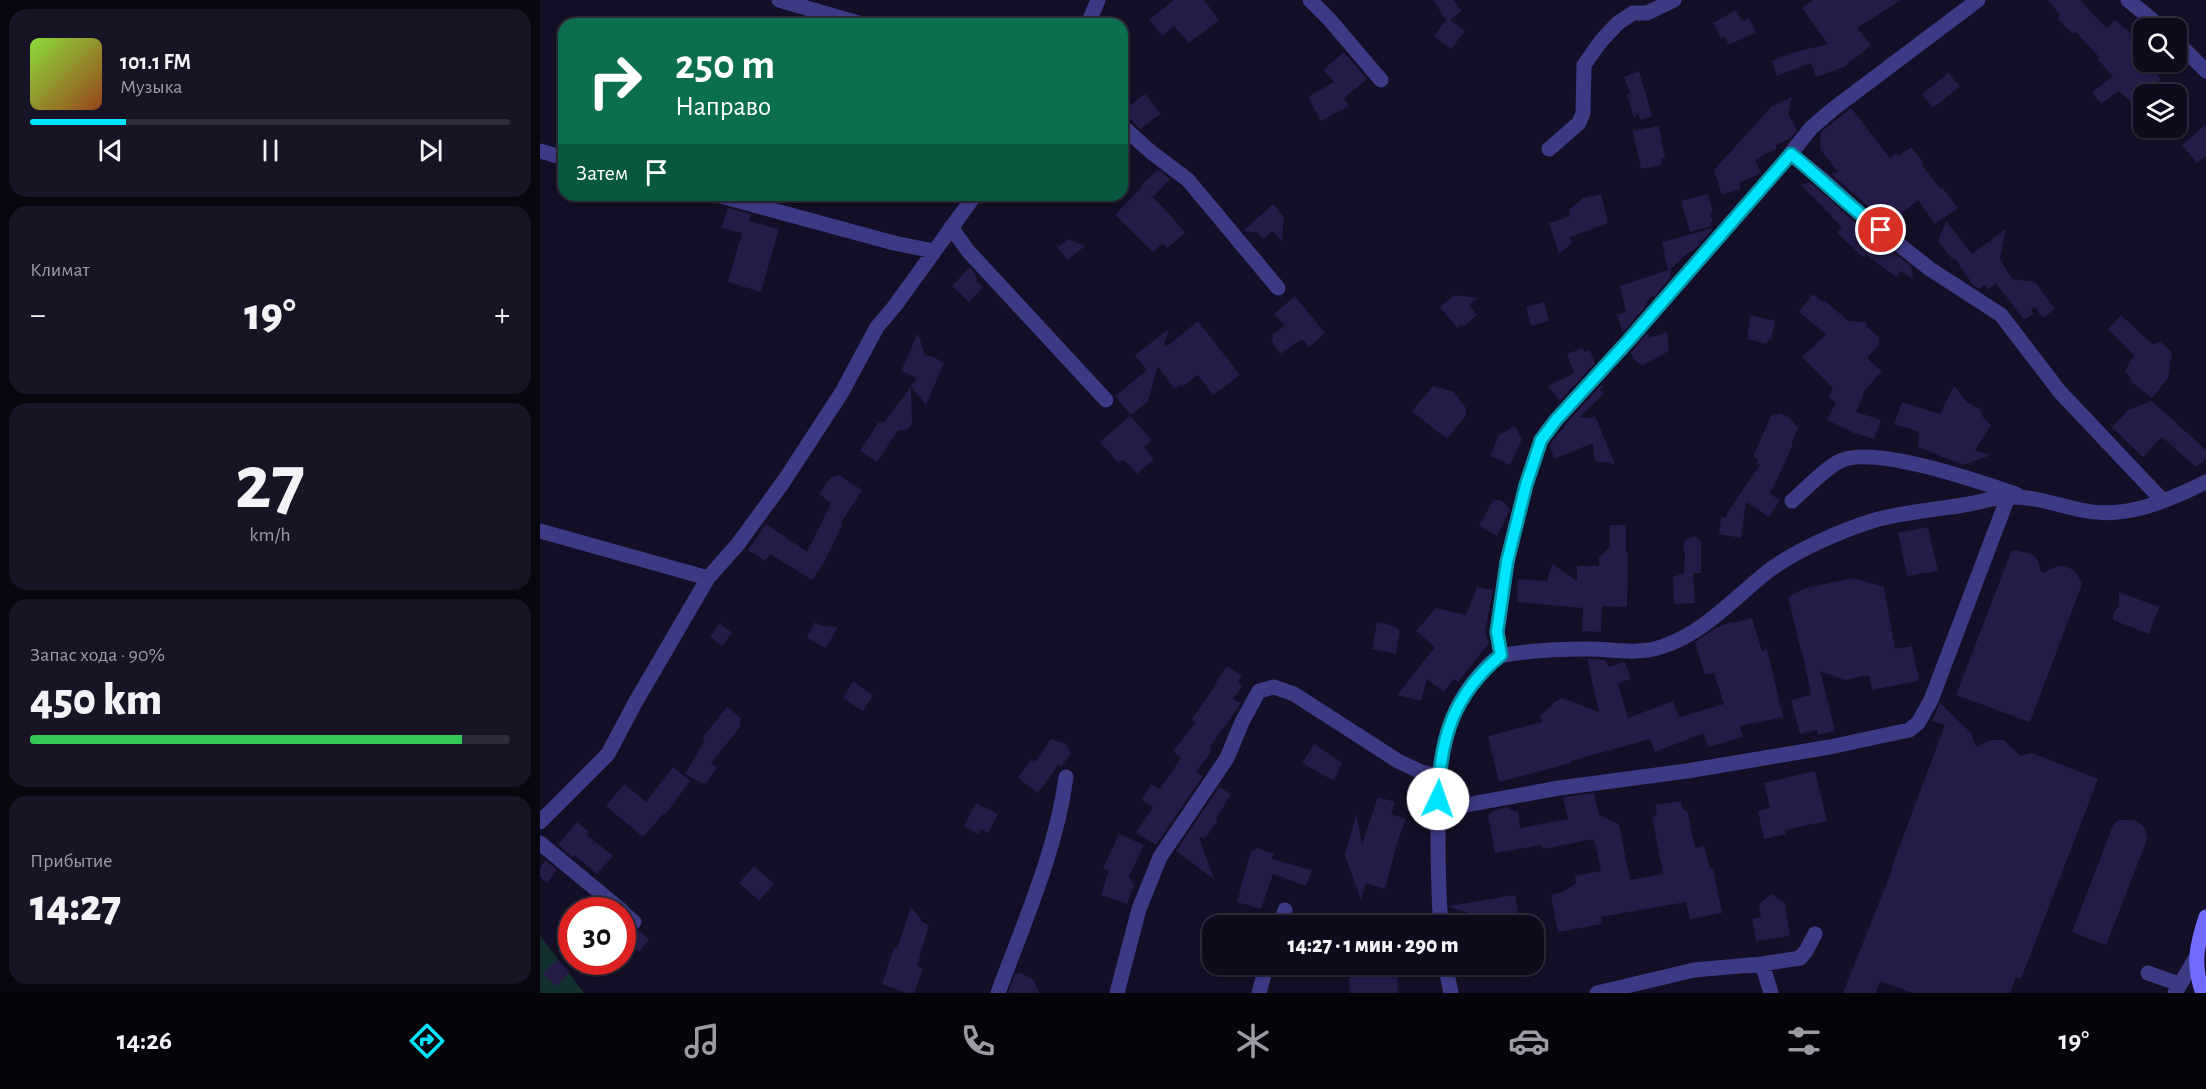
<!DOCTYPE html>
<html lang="ru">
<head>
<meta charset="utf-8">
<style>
	:root { --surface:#0e0b1c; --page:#171425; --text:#f1f3f6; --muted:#9b9ba3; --line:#2e2b3b; --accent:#00e5ff }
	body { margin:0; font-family:"Alegreya Sans",sans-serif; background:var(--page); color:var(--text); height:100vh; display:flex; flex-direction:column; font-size:22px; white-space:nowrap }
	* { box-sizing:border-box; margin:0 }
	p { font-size:20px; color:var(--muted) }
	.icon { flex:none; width:33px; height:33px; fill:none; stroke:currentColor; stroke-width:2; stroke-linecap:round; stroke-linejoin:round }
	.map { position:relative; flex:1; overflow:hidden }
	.sheet { display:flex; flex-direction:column; gap:9px; padding:9px; background:#08060f; width:540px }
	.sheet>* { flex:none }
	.top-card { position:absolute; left:18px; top:18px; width:570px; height:183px; border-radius:18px; box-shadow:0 2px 4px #0004,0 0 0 2px var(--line); background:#0b6e4f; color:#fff; overflow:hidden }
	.tools { position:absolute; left:1593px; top:18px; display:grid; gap:12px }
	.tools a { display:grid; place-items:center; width:54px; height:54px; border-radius:12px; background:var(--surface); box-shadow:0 2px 4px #0004,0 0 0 2px var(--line); font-size:30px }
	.speed { position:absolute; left:18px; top:897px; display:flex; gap:12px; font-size:30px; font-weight:700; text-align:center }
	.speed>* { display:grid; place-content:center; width:78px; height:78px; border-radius:50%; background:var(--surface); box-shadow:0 2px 4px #0004,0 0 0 2px var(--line); line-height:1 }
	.speed .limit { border:9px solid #d22; background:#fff; color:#111 }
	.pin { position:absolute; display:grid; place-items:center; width:51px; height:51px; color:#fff; margin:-26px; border:3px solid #fff; border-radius:50%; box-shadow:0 2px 6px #0007 }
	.me { position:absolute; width:66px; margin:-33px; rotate:3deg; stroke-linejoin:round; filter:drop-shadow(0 0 4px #0008) }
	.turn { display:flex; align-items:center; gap:21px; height:126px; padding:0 18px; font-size:27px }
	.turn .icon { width:78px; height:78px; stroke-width:2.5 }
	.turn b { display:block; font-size:42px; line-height:51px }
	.then { display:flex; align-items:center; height:57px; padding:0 18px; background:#0003; gap:12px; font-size:22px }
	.big { font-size:45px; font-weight:800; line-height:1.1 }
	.sheet .card { flex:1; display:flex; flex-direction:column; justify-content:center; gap:9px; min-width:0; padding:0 21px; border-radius:18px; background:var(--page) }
	.sheet .dial { align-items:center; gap:0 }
	.dial b { font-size:78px; line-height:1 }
	.song { display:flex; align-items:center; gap:18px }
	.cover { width:72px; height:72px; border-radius:9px; background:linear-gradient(135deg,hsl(90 70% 55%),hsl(20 70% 35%)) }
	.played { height:6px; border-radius:3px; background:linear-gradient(90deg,var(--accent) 20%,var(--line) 20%) }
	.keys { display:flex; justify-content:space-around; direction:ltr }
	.heat { display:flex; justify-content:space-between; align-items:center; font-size:33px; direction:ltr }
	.charge { height:9px; border-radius:4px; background:linear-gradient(90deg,#34c759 90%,var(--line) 0) }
	.trip { position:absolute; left:662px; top:915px; width:342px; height:60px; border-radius:18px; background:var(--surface); box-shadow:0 2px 4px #0004,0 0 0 2px var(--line); font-weight:800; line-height:60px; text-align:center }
	.dock { display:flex; height:96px; justify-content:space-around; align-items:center; background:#06040b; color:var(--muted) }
	.dock .icon { width:42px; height:42px }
	.dock .selected { color:var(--accent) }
	.dock b { font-size:27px; color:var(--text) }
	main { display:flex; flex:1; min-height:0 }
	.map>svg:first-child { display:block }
	.green { fill:#12302f }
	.building { fill:#241b47 }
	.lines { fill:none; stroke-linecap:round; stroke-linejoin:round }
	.minor { stroke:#3d3a85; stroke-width:15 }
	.secondary { stroke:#6f6bff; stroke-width:15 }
	.route-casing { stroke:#0095a6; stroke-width:15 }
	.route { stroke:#00e5ff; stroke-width:10 }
</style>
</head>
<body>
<main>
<section class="sheet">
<div class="card">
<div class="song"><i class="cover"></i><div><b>101.1 FM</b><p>Музыка</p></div></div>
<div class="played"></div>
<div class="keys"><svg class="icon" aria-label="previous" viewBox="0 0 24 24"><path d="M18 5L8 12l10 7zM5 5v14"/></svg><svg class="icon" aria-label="pause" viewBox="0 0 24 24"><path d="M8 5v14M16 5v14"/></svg><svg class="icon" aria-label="next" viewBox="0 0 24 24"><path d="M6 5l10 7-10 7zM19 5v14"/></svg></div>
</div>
<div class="card"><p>Климат</p>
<div class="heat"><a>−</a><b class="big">19°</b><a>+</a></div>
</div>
<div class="card dial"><b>27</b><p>km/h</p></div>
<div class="card"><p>Запас хода · 90%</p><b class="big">450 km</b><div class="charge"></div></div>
<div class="card"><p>Прибытие</p><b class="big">14:27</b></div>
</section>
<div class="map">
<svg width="1666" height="993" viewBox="0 0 1666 993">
	<rect width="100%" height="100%" fill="#130f26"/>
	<path class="green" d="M0,936L44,993H0Z"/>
	<path class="building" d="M634,0H664L679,20L649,43L634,26L622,36L609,20Z
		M893,0H913L922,11L910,20L925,31L911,49L894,36L906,20Z
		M1273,0H1361L1317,28L1331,45L1304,67L1276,77L1271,63L1237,76L1232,61L1251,53L1288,44L1262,8Z
		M1508,0H1540L1567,29L1575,20L1592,34L1590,37L1595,42L1591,47L1621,79L1604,94V115L1579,91L1561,104L1552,92L1573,76L1557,59L1559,57L1536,32L1533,34L1517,18L1520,15Z
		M1196,10L1202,21L1209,18L1216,32L1189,45L1184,36L1181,38L1173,23Z
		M804,52L827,79L804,98L809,106L781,121L768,97L794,82L783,70Z
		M1099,71L1112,116L1100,120L1098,113L1094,118L1087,94L1090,93L1084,77Z
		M1408,73L1420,86L1393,108L1382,94Z
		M605,94L621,114L600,129L583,111Z
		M1252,97L1248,113L1257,130L1251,138L1236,145V149L1215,160L1221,173L1199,183L1201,189L1182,195L1174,170L1232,106Z
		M1311,108L1350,158L1356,153L1358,157L1371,147L1382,161V165L1400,189L1402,187L1418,208L1395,224L1378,200L1349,224L1291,174L1298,172L1280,149L1281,132Z
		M1666,124V156L1657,163L1642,145Z
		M1119,126L1125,158H1121L1122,165L1101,169L1093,131Z
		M618,169L630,179L613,197L601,186Z
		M1270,182L1319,226L1371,266L1373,279L1361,271L1356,277L1326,255L1324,258L1297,233L1302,227L1261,185Z
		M602,187L623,207L645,233L627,248L623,243L613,252L575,215Z
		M1061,194L1068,223L1030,237L1032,243L1019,254L1009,223L1030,216L1029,210L1043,198Z
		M1168,194L1173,212L1170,213L1173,222L1170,223L1171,226L1150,232L1141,201Z
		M733,204L744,217L742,241L732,231L723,239L718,233L703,231Z
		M188,208L211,214L209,221L239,229L221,292L188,282L202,233L181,228Z
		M1406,221L1432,254L1466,229L1460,259L1472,279L1495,282L1515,309L1503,318L1494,307L1491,310L1493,314L1484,320L1456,283L1448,289L1445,285L1439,289L1434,286L1414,258L1413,260L1398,241Z
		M1174,228L1153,251L1148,253L1128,271L1122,242Z
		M528,239L545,246L528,260L517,248Z
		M430,267L435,273L437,282L443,287L429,302L412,286Z
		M1131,269L1130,278L1115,296L1110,297L1104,308L1083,332L1077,315L1086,312L1080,286Z
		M1273,294L1283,302L1284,300L1308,321L1326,322L1327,327L1339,338V345L1327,358L1342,371L1322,394H1324L1316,412L1341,420L1334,439L1314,433L1287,420L1296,402L1288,398L1293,388L1262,357L1286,334L1259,312Z
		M914,295L938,298L929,305L937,315L924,326L922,324L917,328L900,307Z
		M755,296L785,333L769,347L762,339L740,354L731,340L734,338L732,335L745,326L734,314Z
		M1004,302L1009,321L991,326L986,307Z
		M1210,315L1235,321L1231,340L1228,339L1227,344L1207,339Z
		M1581,315L1612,344L1621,342L1632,352L1628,378L1612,398L1591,382V378L1585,371L1594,355L1568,329Z
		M658,321L700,375L673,395L658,375L642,387L641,385L634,389L618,366L608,401L591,415L575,396L607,370L595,355L629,329L624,345L626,347Z
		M1127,332L1129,351L1102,366L1093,358L1091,352L1108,333L1109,338Z
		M378,333L385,356H392L404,363L386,405L371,386L377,378L361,371Z
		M1043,348L1044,352L1050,350L1055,363L1020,401L1008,386L1034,373L1027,354Z
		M1062,384L1063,387L1060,390L1064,394L1039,417L1051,418L1055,416L1075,464L1055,461L1053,443L1014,459L1010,445L1020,431L1025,428L1024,426Z
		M893,386L914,392L926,408V415L907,439L872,411Z
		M1414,386L1426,401L1441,410V415L1451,425L1435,450L1451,455L1423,465L1378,447L1379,432L1354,424L1362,402L1400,414Z
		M371,387L372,424L367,430H358L337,462L320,451L338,423L345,421Z
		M1612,401L1666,450V459L1656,467L1622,437L1603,457L1572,427L1588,410Z
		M1241,413L1250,418L1258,428L1252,442V447L1230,494L1240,500L1229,517L1206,502L1201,538L1179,534L1181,517L1186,518L1187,513L1220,465L1216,464L1218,459L1213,457L1231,416Z
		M590,416L612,440L604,447L613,458V460L597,474L583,459L578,463L560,442Z
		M975,426L982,439L970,465L950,456L959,435Z
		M299,475L322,490L301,523L302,525L285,561L272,580L230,554L225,561L208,550L226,524L267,552L291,503L279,494L291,477Z
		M953,500H960L965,503L970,510L957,536L939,526Z
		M1070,525H1086V552L1088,554L1087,607L1062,606L1061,632L1042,631L1043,608L977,602L978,579L1007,581L1012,564L1037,581V566H1059V557L1070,547Z
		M1388,527L1398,571L1367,576L1358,533Z
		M1154,536L1161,541V573H1153L1155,603L1134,604L1133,577L1144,573L1145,554L1143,549L1145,540Z
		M1475,550L1492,554L1497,559L1502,573L1518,566H1524L1534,570L1541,581V587L1490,722L1416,695L1471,552Z
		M1314,578L1344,587L1355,649L1372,646L1379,680L1376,679L1378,681L1332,690L1329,675L1305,680L1280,671L1295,731L1278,735L1277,730L1260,734L1251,700L1271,695L1262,650L1261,651L1248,597L1265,588Z
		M937,587L953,590L945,632L949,643L918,682L914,679L904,692L887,679L881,701L857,695L895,647L876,631L896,608L926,615Z
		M1579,592L1619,607L1609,634L1573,620L1574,612L1579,606Z
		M1212,618L1222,651L1227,649L1243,717L1200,726L1203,737L1168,747L1164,733L1115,752L1110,739L1031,761V763L959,782L948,736L1002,722L1000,716L1016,701L1022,698L1059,712L1047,659L1065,660L1069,667L1085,662L1091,679L1078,683L1088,718L1133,701L1139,717L1184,704L1174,673L1165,675L1155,642L1174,629L1190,622L1193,623Z
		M275,622L282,626L298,627L286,648L267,638Z
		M837,622L855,626L860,631L856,654L832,649Z
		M180,623L192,633L182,646L170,637Z
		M687,666L702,676L698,683L702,686L693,699L701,703L670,747L671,752L656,772L663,776L616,845L596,833L613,807L602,800L611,784L620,789L641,758L633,751L656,722L652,719L677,683L676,682Z
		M313,681L333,695L323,711L303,698Z
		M1400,703L1431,733L1436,747L1451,740H1464L1480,756L1492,753L1558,779L1481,979L1476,977L1470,993H1372L1340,981L1336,993H1303L1352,870L1351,869L1405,725L1392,721Z
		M187,707L201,718L200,727L171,763L177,767L166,784L162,782L161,783L145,774L165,740L162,738Z
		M511,739L526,744L531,753L521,767L518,765L498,793L478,778L491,759L495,762Z
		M774,744L802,763L794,781L762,763Z
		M133,767L150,781L125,815L123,814L103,837L66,806L84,784L106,802Z
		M1275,771L1287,821L1245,830L1246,834L1224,839L1218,811L1230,808L1224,783Z
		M679,787L691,794L676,819L678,820L665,839L659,837L674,879L636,851Z
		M1054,793L1059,815L1079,824L1090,880L1123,874L1112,816L1117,815L1115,805L1141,801L1142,808L1148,813L1155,848L1164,846L1170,869H1173L1182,913L1150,919L1146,902L1061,917L1062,924L1018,932L1011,895L1023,892L1036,883L1035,876L1061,871L1054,839L1003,849L1002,845L955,853L948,816L955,810L969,807V810L978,811L980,828L1028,819L1023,797Z
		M838,797L855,802L851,814L866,819L858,840L845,889L826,883L821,900L805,855L816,814L822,844Z
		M436,803L458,814L448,833L441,829L438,834L424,826Z
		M1578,820H1594L1603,826L1608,837L1566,945L1532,932L1573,825Z
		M37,822L49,832L47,835L73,856L57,874L34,855L32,857L18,845Z
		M579,834L604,845L589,876L594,885L587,904L561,895L569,870L563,868Z
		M718,848L734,854L732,859L772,870L766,886L733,874L721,909L697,902L711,851Z
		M5,860L17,870L7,883L0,877V868Z
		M214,866L234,884L219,901L199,883Z
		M1231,894L1245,903L1250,936L1216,941L1212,919L1221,917L1219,904Z
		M975,895L980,926H944L945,918L909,907V906Z
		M371,907L384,923L389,925L377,966L383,969L374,993H367L342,984L354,948L357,949Z
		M99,930L109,940L99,952L87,941Z
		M17,960L30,972L16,986L3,974Z
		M857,966L858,993H810L809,978L815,972L838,970V967Z
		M481,973L494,980L499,993H468L475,974Z"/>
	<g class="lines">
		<path class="minor" d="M239,0L322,24
			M770,0L789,19L841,80
			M1588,0L1622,28
			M548,24L558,0
			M1636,41L1666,71
			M582,126L611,152L648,180L738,288
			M1009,149L1039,123L1043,113L1044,65L1061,41L1078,23L1093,13H1107L1134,0
			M0,151L24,158
			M1251,154L1283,180L1325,218L1390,269L1461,315L1520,392L1623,501
			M177,195L354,243L394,251
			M411,227L428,251L566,400
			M1252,501C1267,488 1281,472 1298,462C1330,443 1440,482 1476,494
			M0,531L168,578
			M961,655L957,632L967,562L986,485L1001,440L1016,420L1089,340L1244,162L1271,128L1293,109L1438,0
			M898,810L1019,788L1147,771L1290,747L1369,730L1378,723L1391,700L1468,497
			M0,822L68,754L95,703L168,578L198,544L244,481L302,392L337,327L354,307L435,195
			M0,843L81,910
			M82,912L94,922
			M740,926L745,910
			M901,926C898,892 898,859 898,826C899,771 899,722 937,678C943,670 954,657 964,655C987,651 1024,649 1048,649C1072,649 1097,655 1121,647C1164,633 1192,600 1227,572C1256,550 1300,531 1335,520C1364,512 1393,510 1423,505C1438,503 1454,497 1469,497C1493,496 1518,505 1541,510C1584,520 1628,501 1666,482
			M905,964L911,993
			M1222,964L1231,993
			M1608,973L1639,984
			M458,993C484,922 516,852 526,777
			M577,993L599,909L620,857L687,758L702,722L719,691L734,687L754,694L858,761L881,772L899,776
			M719,993L727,964
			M1057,993L1154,970L1222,964L1260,958L1266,951L1275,934
			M1635,993L1655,959"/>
		<path class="secondary" d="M1663,993C1652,964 1657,945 1666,917"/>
	</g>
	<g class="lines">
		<g class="route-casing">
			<path id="route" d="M898,799C900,738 913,695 961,655L957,632L967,562L986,485L1001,440L1016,420L1089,340L1251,154C1281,178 1309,207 1341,230"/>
		</g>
		<use href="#route" class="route"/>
	</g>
</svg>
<div class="tools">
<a><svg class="icon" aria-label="search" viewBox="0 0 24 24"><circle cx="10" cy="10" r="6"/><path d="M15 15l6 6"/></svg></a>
<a><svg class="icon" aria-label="layers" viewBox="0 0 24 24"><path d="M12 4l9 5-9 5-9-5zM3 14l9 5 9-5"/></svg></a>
</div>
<div class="speed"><div class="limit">30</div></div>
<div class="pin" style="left:1341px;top:230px;background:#d93025"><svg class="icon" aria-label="arrive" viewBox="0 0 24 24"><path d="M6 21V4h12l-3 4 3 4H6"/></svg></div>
<svg class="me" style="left:898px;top:799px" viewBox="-20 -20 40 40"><circle r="19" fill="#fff"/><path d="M0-13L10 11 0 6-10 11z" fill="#00e5ff"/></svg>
<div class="trip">14:27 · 1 мин · 290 m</div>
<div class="top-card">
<div class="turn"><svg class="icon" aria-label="right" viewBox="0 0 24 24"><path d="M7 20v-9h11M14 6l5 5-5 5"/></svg><div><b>250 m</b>Направо</div></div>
<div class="then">Затем<svg class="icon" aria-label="arrive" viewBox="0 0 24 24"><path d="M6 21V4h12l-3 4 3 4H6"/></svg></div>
</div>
</div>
</main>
<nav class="dock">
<b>14:26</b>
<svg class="icon selected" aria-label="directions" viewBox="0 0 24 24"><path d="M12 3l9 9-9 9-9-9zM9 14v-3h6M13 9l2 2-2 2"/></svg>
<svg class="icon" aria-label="music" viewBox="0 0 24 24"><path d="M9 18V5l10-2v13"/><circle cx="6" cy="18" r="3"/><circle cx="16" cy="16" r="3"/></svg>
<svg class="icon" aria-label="phone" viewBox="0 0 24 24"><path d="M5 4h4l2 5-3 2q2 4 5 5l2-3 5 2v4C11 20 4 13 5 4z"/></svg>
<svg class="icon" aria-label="climate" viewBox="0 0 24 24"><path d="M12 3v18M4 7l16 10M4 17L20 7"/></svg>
<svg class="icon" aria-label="car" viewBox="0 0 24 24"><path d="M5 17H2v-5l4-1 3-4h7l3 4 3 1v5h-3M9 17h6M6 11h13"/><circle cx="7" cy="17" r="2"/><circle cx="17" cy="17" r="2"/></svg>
<svg class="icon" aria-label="filters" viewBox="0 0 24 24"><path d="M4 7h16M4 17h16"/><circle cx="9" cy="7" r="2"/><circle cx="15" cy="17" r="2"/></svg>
<b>19°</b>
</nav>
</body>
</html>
